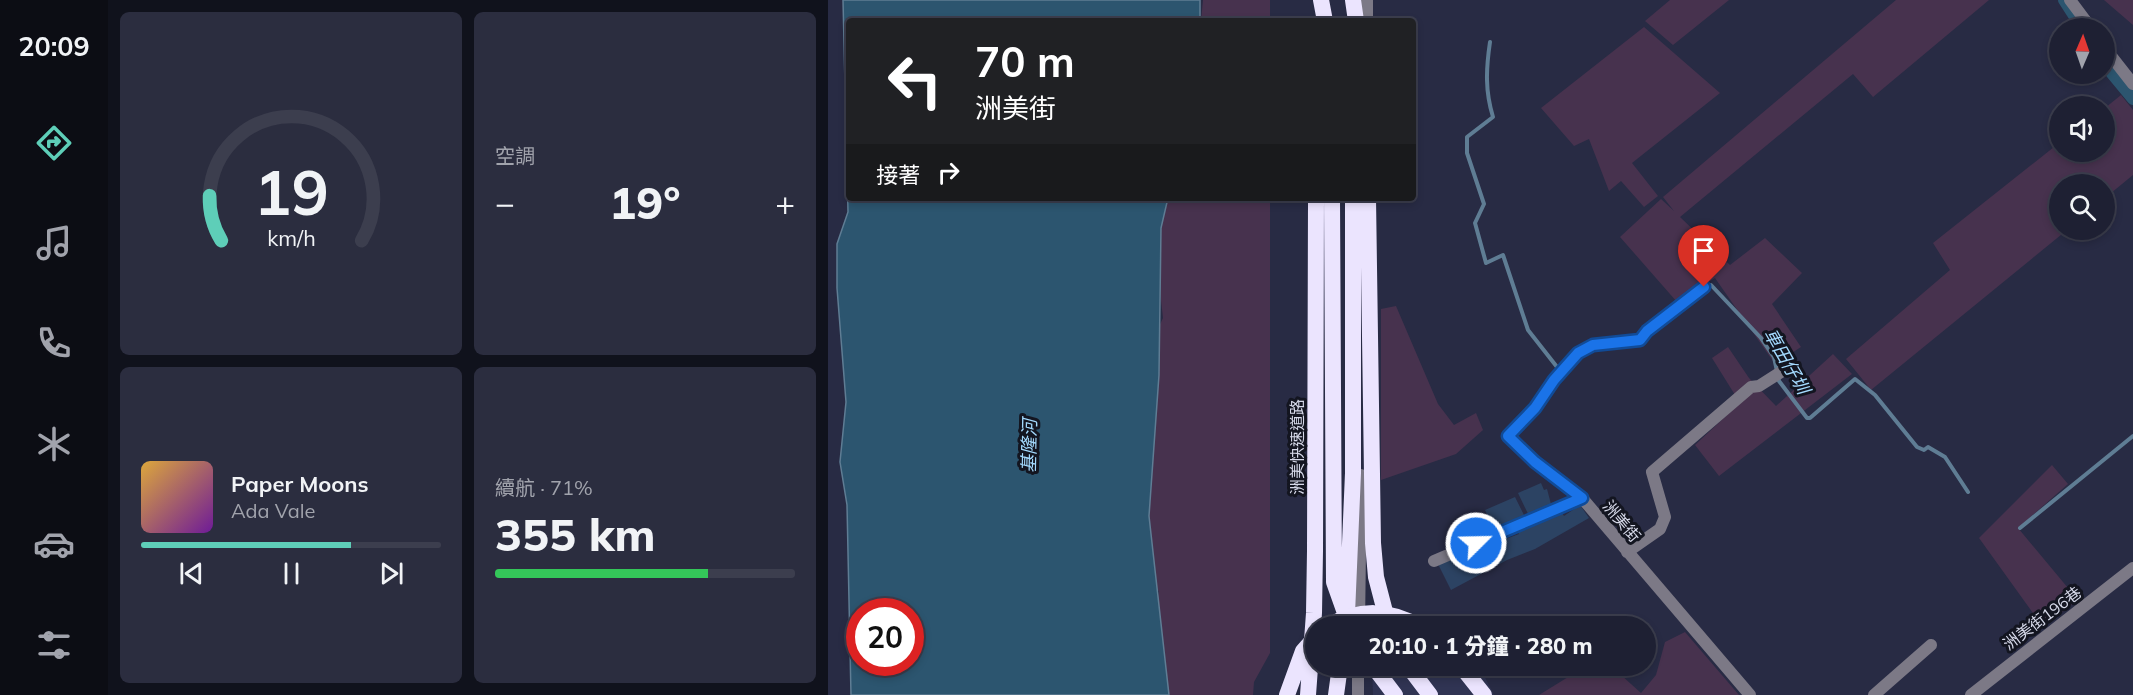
<!DOCTYPE html>
<html lang="zh-TW">
<head>
<meta charset="utf-8">
<style>
	:root { --surface:#1e2033; --page:#2b2d3f; --text:#f1f3f6; --muted:#a1a3ac; --line:#3c3e4e; --accent:#5eceb8 }
	body { margin:0; font-family:Mulish,"Noto Sans TC",sans-serif; background:var(--page); color:var(--text); height:100vh; display:flex; flex-direction:column; font-size:22px; white-space:nowrap }
	* { box-sizing:border-box; margin:0 }
	p { font-size:20px; color:var(--muted) }
	.icon { flex:none; width:33px; height:33px; fill:none; stroke:currentColor; stroke-width:2; stroke-linecap:round; stroke-linejoin:round }
	.map { position:relative; flex:1; overflow:hidden }
	.drawer { display:flex; flex-direction:column; gap:12px; padding:12px; background:#10121c; width:720px }
	.drawer>* { flex:none }
	.guide { position:absolute; left:18px; top:18px; width:570px; height:183px; border-radius:6px; box-shadow:0 3px 9px #0003,0 0 0 2px var(--line); background:#202124; color:#fff; overflow:hidden }
	.needle { width:39px; rotate:2deg }
	.fabs { position:absolute; left:1221px; top:18px; display:grid; gap:12px }
	.fabs a { display:grid; place-items:center; width:66px; height:66px; border-radius:50%; background:var(--surface); box-shadow:0 3px 9px #0003,0 0 0 2px var(--line); font-size:30px }
	.speed { position:absolute; left:18px; top:598px; display:flex; gap:12px; font-size:30px; font-weight:700; text-align:center }
	.speed>* { display:grid; place-content:center; width:78px; height:78px; border-radius:50%; background:var(--surface); box-shadow:0 3px 9px #0003,0 0 0 2px var(--line); line-height:1 }
	.speed .limit { border:9px solid #d22; background:#fff; color:#111 }
	.pin { position:absolute; display:grid; place-items:center; width:51px; height:51px; color:#fff; margin:-62px -26px; border-radius:50% 50% 50% 0; rotate:-45deg; box-shadow:0 0 6px #0007 }
	.pin .icon { rotate:45deg }
	.me { position:absolute; width:66px; margin:-33px; rotate:67deg; stroke-linejoin:round; filter:drop-shadow(0 0 4px #0008) }
	.turn { display:flex; align-items:center; gap:21px; height:126px; padding:0 30px; font-size:27px }
	.turn .icon { width:78px; height:78px; stroke-width:2.5 }
	.turn b { display:block; font-size:42px; line-height:51px }
	.then { display:flex; align-items:center; height:57px; padding:0 30px; background:#0003; gap:12px; font-size:22px }
	.big { font-size:45px; font-weight:800; line-height:1.1 }
	.drawer .widget { flex:1; display:flex; flex-direction:column; justify-content:center; gap:9px; min-width:0; padding:0 21px; border-radius:9px; background:var(--page) }
	.drawer .dial { align-items:center; gap:0 }
	.dial svg { height:156px; overflow:visible; fill:none; stroke:var(--line); stroke-width:7; stroke-linecap:round; text-anchor:middle }
	.dial text { fill:var(--text); stroke:none }
	.song { display:flex; align-items:center; gap:18px }
	.cover { width:72px; height:72px; border-radius:9px; background:linear-gradient(135deg,hsl(40 70% 55%),hsl(280 70% 35%)) }
	.played { height:6px; border-radius:3px; background:linear-gradient(90deg,var(--accent) 70%,var(--line) 70%) }
	.keys { display:flex; justify-content:space-around; direction:ltr }
	.heat { display:flex; justify-content:space-between; align-items:center; font-size:33px; direction:ltr }
	.charge { height:9px; border-radius:4px; background:linear-gradient(90deg,#34c759 71%,var(--line) 0) }
	.drawer .tiles { flex:1; display:grid; gap:12px; grid-template-columns:repeat(2,1fr) }
	.trip { position:absolute; left:477px; top:616px; width:351px; height:60px; border-radius:30px; background:var(--surface); box-shadow:0 3px 9px #0003,0 0 0 2px var(--line); font-weight:800; line-height:60px; text-align:center }
	main { display:flex; flex:1; min-height:0 }
	.menu { display:flex; flex-direction:column; width:108px; justify-content:space-around; align-items:center; background:#0c0d14; color:var(--muted) }
	.menu .icon { width:42px; height:42px }
	.menu .selected { color:var(--accent) }
	.menu b { font-size:27px; color:var(--text) }
	.map>svg:first-child { display:block }
	.built { fill:#303453 }
	.green { fill:#47324e }
	.water { fill:#2c556f; stroke:#5f7d94; stroke-width:1.5; fill-rule:evenodd }
	.lines { fill:none; stroke-linecap:round; stroke-linejoin:round }
	.stream { stroke:#5f7d94; stroke-width:4 }
	.canal { stroke:#2c556f; stroke-width:12 }
	.building { fill:#2c4363 }
	.minor { stroke:#7c7986; stroke-width:12 }
	.highway { stroke:#ebe4fe; stroke-width:16 }
	.highway-bridge { stroke:#ebe4fe; stroke-width:16 }
	.route-casing { stroke:#114b97; stroke-width:15 }
	.route { stroke:#1a73e8; stroke-width:10 }
	.labels { text-anchor:middle; dominant-baseline:central; stroke-width:6; stroke-linejoin:round; paint-order:stroke }
	.street-label { font-size:16px; fill:#d6d9e9; stroke:#131520 }
	.water-label { font-size:18px; font-style:italic; fill:#a4dafe; stroke:#131520 }
</style>
</head>
<body>
<main>
<nav class="menu">
<b>20:09</b>
<svg class="icon selected" aria-label="directions" viewBox="0 0 24 24"><path d="M12 3l9 9-9 9-9-9zM9 14v-3h6M13 9l2 2-2 2"/></svg>
<svg class="icon" aria-label="music" viewBox="0 0 24 24"><path d="M9 18V5l10-2v13"/><circle cx="6" cy="18" r="3"/><circle cx="16" cy="16" r="3"/></svg>
<svg class="icon" aria-label="phone" viewBox="0 0 24 24"><path d="M5 4h4l2 5-3 2q2 4 5 5l2-3 5 2v4C11 20 4 13 5 4z"/></svg>
<svg class="icon" aria-label="climate" viewBox="0 0 24 24"><path d="M12 3v18M4 7l16 10M4 17L20 7"/></svg>
<svg class="icon" aria-label="car" viewBox="0 0 24 24"><path d="M5 17H2v-5l4-1 3-4h7l3 4 3 1v5h-3M9 17h6M6 11h13"/><circle cx="7" cy="17" r="2"/><circle cx="17" cy="17" r="2"/></svg>
<svg class="icon" aria-label="filters" viewBox="0 0 24 24"><path d="M4 7h16M4 17h16"/><circle cx="9" cy="7" r="2"/><circle cx="15" cy="17" r="2"/></svg>
</nav>
<section class="drawer">
<div class="tiles">
<div class="widget dial"><svg viewBox="0 0 100 80">
<path d="M14 69A42 42 0 1 1 86 69"/>
<path d="M14 69A42 42 0 0 1 8 46" stroke="#5eceb8"/>
<text x="50" y="56" font-size="32" font-weight="700">19</text>
<text x="50" y="72" font-size="11">km/h</text>
</svg></div>
<div class="widget"><p>空調</p>
<div class="heat"><a>−</a><b class="big">19°</b><a>+</a></div>
</div>
<div class="widget">
<div class="song"><i class="cover"></i><div><b>Paper Moons</b><p>Ada Vale</p></div></div>
<div class="played"></div>
<div class="keys"><svg class="icon" aria-label="previous" viewBox="0 0 24 24"><path d="M18 5L8 12l10 7zM5 5v14"/></svg><svg class="icon" aria-label="pause" viewBox="0 0 24 24"><path d="M8 5v14M16 5v14"/></svg><svg class="icon" aria-label="next" viewBox="0 0 24 24"><path d="M6 5l10 7-10 7zM19 5v14"/></svg></div>
</div>
<div class="widget"><p>續航 · 71%</p><b class="big">355 km</b><div class="charge"></div></div>
</div>
</section>
<div class="map">
<svg width="1305" height="695" viewBox="0 0 1305 695">
	<rect width="100%" height="100%" fill="#282b44"/>
	<path class="built" d="M544,666H651L666,695H545Z"/>
	<path class="green" d="M375,0H442V21H373Z
		M842,0H901L845,45L817,21Z
		M1068,0H1161L1045,97L1025,74L852,217L902,265L937,238L974,273L944,304L973,347L947,364L887,278L849,302L792,237L833,199L846,211L835,197Z
		M1276,0H1305V25Z
		M816,27L892,93L804,163L830,196L816,207L793,181L781,191L761,139L746,146L713,108Z
		M1293,95L1305,110V175L1277,198L1276,184H1232V230H1239L1043,390L1018,359L1122,270L1105,243L1231,143L1232,152H1276L1277,108Z
		M338,198H442V653L426,682L425,695H323L337,652L326,624L331,591L317,583L326,337L335,318L327,248Z
		M568,306L610,404L626,425L648,413L655,430L628,454L553,480V309Z
		M900,347L921,378L948,406L1005,354L1024,374L891,476L867,445L912,403L884,358Z
		M1224,465L1240,484L1190,528L1250,600L1215,627L1151,538Z
		M857,632L911,695H711L758,666H783L813,693L828,675L837,642Z"/>
	<path class="water" d="M15,0H372V21H21V198H340L333,228L331,375L321,516L341,695H23L19,505L12,462L18,402L9,288V244L20,212ZM32,612H82V663H32Z"/>
	<g class="lines">
		<path class="stream" d="M662,42C658,69 657,91 665,117L639,137V153L656,204L647,223L658,263L675,255L700,330L729,367
			M883,285L933,338L946,357L951,381L979,418H982L1027,379L1047,395L1089,447L1096,450L1100,447L1117,457L1140,492
			M1192,528L1305,436"/>
		<path class="canal" d="M1236,0L1254,28
			M1276,64L1305,99"/>
	</g>
	<path class="building" d="M713,483L716,490L719,489L724,508L702,518L690,493Z
		M687,497L698,519L668,533L657,510Z
		M752,505L761,518L707,549L679,560L623,590L610,564L691,534L690,532L733,511L736,516Z"/>
	<g class="lines">
		<path class="minor" d="M1242,0L1263,28
			M539,21V0
			M1276,47L1305,84
			M876,287L819,331L812,340L765,345L750,353L726,380L707,408L680,436L707,462L754,498L922,695
			M799,552L832,529L837,517L824,472L923,387L931,386L961,367
			M606,561L754,498
			M531,627L533,475
			M530,666V695
			M1046,695L1103,645
			M1143,695L1305,568"/>
		<path class="highway" d="M493,0L497,21
			M525,0L528,21
			M504,198L506,582L522,627
			M540,198L545,543L548,577L561,627
			M519,614L525,473V198
			M545,666L567,695
			M580,666L602,695
			M633,666L656,695
			M459,695L475,651L483,642
			M480,695L486,613L487,551L488,198
			M508,695L512,666"/>
		<path class="highway-bridge" d="M499,627C530,608 562,609 592,627"/>
	</g>
	<g class="lines">
		<g class="route-casing">
			<path id="route" d="M648,543L754,498L707,462L680,436L707,408L726,380L750,353L765,345L812,340L819,331L876,287"/>
		</g>
		<use href="#route" class="route"/>
	</g>
	<g class="labels">
		<g class="street-label">
			<text transform="translate(469 447) rotate(-90)">洲美快速道路</text>
			<text transform="translate(794 521) rotate(50)">洲美街</text>
			<text transform="translate(1214 618) rotate(-37)">洲美街196巷</text>
		</g>
		<g class="water-label">
			<text transform="translate(959 361) rotate(60)">車田仔圳</text>
			<text transform="translate(201 446) rotate(-89)">基隆河</text>
		</g>
	</g>
</svg>
<div class="fabs">
<a><svg class="needle" viewBox="-14 -14 28 28"><path d="M0-13l5 13h-10z" fill="#e53935"/><path d="M0 13l5-13h-10z" fill="#a1a3ac"/></svg></a>
<a><svg class="icon" aria-label="sound" viewBox="0 0 24 24"><path d="M4 9h4l5-4v14l-5-4H4zM17 9q2 3 0 6"/></svg></a>
<a><svg class="icon" aria-label="search" viewBox="0 0 24 24"><circle cx="10" cy="10" r="6"/><path d="M15 15l6 6"/></svg></a>
</div>
<div class="speed"><div class="limit">20</div></div>
<div class="pin" style="left:876px;top:287px;background:#d93025"><svg class="icon" aria-label="arrive" viewBox="0 0 24 24"><path d="M6 21V4h12l-3 4 3 4H6"/></svg></div>
<svg class="me" style="left:648px;top:543px" viewBox="-20 -20 40 40"><circle r="17" fill="#1a73e8" stroke="#fff" stroke-width="3"/><path d="M0-11L8 9 0 5-8 9z" fill="#fff"/></svg>
<div class="trip">20:10 · 1 分鐘 · 280 m</div>
<div class="guide">
<div class="turn"><svg class="icon" aria-label="left" viewBox="0 0 24 24"><path d="M17 20v-9H6M10 6l-5 5 5 5"/></svg><div><b>70 m</b>洲美街</div></div>
<div class="then">接著<svg class="icon" aria-label="right" viewBox="0 0 24 24"><path d="M7 20v-9h11M14 6l5 5-5 5"/></svg></div>
</div>
</div>
</main>
</body>
</html>
